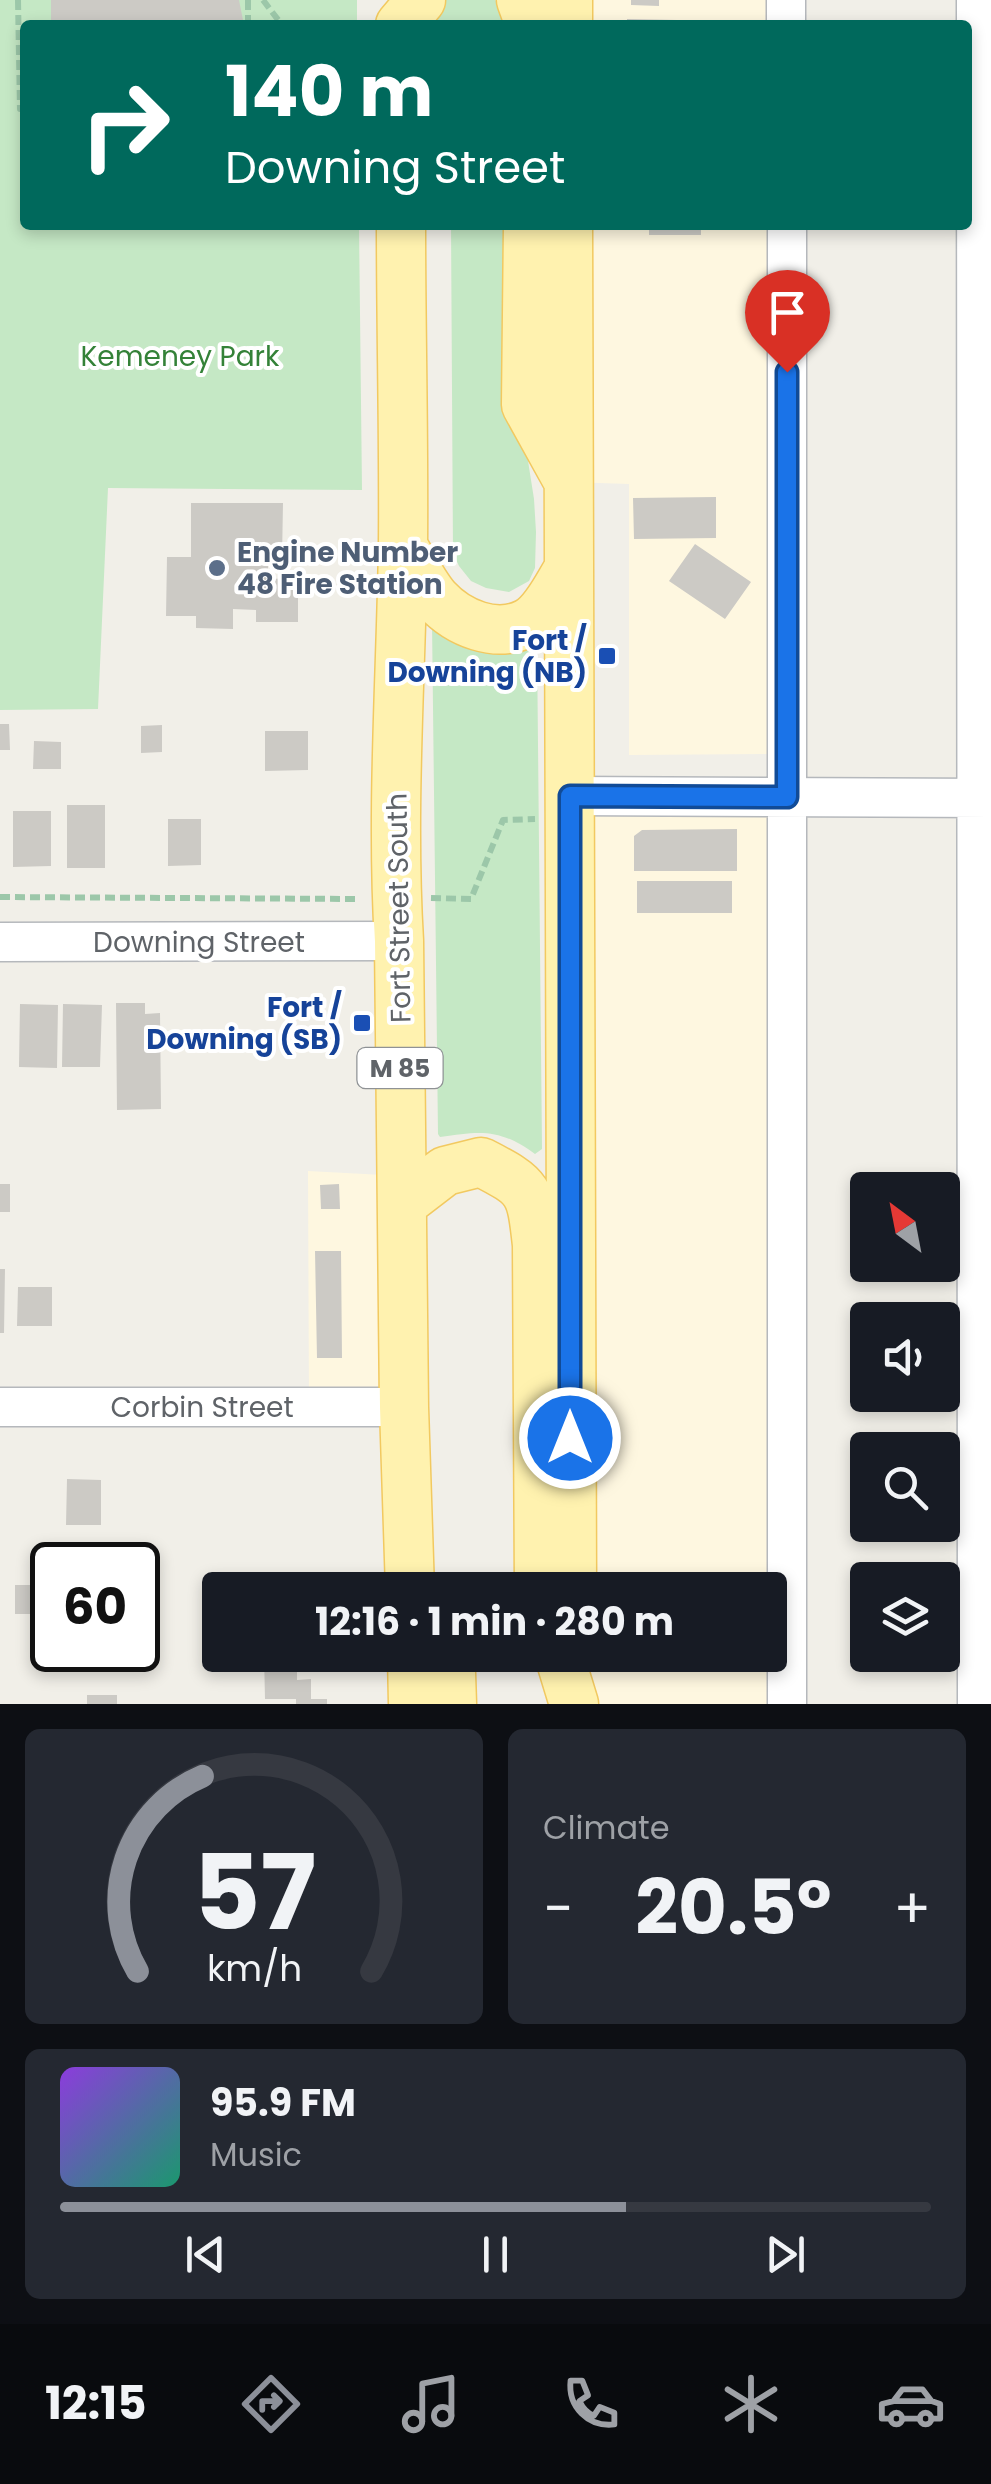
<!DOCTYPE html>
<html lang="en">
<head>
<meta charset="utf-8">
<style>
	:root { --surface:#171b24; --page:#242831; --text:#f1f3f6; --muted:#9ea1a6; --line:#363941; --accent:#8c9099 }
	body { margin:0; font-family:Poppins,sans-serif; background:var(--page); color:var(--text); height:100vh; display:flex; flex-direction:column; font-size:38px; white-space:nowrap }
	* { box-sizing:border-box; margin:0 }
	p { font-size:32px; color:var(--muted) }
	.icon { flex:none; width:55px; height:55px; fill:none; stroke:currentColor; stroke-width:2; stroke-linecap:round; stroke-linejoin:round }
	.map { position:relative; height:1704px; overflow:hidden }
	.drawer { display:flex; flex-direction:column; gap:25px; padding:25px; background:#0d0f14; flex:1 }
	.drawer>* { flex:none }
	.top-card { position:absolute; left:20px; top:20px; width:952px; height:210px; border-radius:10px; box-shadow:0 5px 15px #0003; background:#00695c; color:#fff; overflow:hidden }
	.needle { width:65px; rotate:328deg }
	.buttons { position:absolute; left:850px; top:1172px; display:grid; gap:20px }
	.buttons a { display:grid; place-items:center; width:110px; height:110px; border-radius:10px; background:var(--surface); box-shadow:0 5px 15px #0003; font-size:50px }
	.speed { position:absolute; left:30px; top:1542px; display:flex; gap:20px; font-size:50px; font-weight:700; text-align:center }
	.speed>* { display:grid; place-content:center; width:130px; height:130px; border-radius:50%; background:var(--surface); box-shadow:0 5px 15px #0003; line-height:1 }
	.speed .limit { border:5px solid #111; border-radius:15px; background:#fff; color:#111 }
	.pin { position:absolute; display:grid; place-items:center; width:85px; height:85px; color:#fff; margin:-102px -42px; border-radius:50% 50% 50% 0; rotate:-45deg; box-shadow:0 0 10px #0007 }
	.pin .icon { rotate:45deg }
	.me { position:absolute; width:110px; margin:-55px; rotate:0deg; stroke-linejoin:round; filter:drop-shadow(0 0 8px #0008) }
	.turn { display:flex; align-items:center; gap:35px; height:210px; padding:0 40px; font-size:45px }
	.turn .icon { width:130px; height:130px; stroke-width:2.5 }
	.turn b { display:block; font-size:70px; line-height:85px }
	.big { font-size:75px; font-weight:700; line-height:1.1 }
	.drawer .widget { flex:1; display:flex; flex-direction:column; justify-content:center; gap:15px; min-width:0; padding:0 35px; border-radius:15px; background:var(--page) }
	.drawer .dial { align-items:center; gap:0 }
	.dial svg { height:260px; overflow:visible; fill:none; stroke:var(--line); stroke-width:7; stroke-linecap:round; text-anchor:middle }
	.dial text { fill:var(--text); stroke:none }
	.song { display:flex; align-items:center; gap:30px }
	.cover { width:120px; height:120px; border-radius:15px; background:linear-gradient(135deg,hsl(270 70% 55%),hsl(160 70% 35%)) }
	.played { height:10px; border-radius:5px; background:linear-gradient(90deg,var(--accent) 65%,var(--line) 65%) }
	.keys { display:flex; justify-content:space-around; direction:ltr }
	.heat { display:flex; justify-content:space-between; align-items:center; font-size:55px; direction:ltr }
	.drawer .tiles { flex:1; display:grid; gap:25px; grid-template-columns:1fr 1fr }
	.widget:last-child { grid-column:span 2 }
	.trip { position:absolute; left:202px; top:1572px; width:585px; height:100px; border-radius:10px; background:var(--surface); box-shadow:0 5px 15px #0003; font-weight:700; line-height:100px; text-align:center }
	.menu { display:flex; height:160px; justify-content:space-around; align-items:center; background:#090b0e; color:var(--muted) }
	.menu .icon { width:70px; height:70px }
	.menu .current { color:var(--accent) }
	.menu b { font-size:45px; color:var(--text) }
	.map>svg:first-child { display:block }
	.commercial { fill:#fef7e0 }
	.green { fill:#c5e8c5 }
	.building { fill:#cccac5 }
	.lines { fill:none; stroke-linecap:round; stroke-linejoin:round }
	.minor-casing { stroke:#b5b8bc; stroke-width:41 }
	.major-casing { stroke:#f2c960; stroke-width:51 }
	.path { stroke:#9cc7a9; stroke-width:6; stroke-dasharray:10 5; stroke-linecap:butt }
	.minor { stroke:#fff; stroke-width:38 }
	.major { stroke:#fff2af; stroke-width:48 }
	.route-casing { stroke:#114b97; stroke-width:25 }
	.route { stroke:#1a73e8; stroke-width:18 }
	.service-dot { fill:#5c6f8a; stroke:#fff; stroke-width:4 }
	.transit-dot { fill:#1a4fb4; stroke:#fff; stroke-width:4 }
	.labels { text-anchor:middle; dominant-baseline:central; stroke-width:8; stroke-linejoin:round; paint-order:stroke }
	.shield { fill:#fff; stroke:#8f9295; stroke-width:2.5 }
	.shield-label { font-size:25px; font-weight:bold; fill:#5f6368 }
	.park-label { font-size:28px; fill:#348238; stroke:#fff }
	.service-label { font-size:28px; font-weight:bold; fill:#4e5e75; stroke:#fff; text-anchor:start }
	.transit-label { font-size:28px; font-weight:bold; fill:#164399; stroke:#fff; text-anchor:end }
	.street-label { font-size:28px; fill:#5f6368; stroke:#fff }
</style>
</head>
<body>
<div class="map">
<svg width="991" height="1704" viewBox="0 0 991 1704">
	<rect width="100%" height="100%" fill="#f1efe8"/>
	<path class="commercial" d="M568,0H786V25H568Z
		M568,225H787L778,754L629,755V484L569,482Z
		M570,796L787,797V1704H574L573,1655H770V1590H572Z
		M308,1171L402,1176L404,1407H309Z"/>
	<path class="green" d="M0,0H357V25H25V225H359L362,490L108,488L98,709L0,710Z
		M445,0H495L501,5L513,25H434V13Z
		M451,225H519L520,410L534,499L536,532L535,568L529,581L509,592L486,588L471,581L459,566L453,553Z
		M432,622L537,643L542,1149L535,1154C499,1128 481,1131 440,1137L438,1134Z"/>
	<path class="building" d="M51,0H239L243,20L230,23V25H51Z
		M631,0H659V6L631,5Z
		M627,19L774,22V25H627Z
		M649,225H701V235H649Z
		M716,497V538L634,539L633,498Z
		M191,503H283L282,558H268V579L298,578V622H256V610L233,609V629L196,628V616H166L167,557H191Z
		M695,544L751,582L725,619L669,581Z
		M0,724H9L10,750H0Z
		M162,725V752L141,753V726Z
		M265,731H308V770L265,771Z
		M34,741L61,742V769H33Z
		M67,805H105V868H67Z
		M13,811H51V866L13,867Z
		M168,819H201V865L168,866Z
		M737,829V871H634V836L642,830Z
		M637,881H732V913H637Z
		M116,1003H145V1014L160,1013L161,1109L117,1110Z
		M20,1004L58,1005L57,1068L19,1067Z
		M63,1004L102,1005L100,1067H62Z
		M0,1184H10V1212H0Z
		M339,1184L340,1209H321L320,1185Z
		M315,1251H341L342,1358H317Z
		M0,1269H5L4,1333H0Z
		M18,1287H52V1326H17Z
		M67,1479L101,1480V1525H66Z
		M15,1585H48V1614H15Z
		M156,1647L157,1666L136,1667L138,1648Z
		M264,1655H297V1680L311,1679V1699H327V1704H296V1699H265Z
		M87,1695H117V1704H87Z"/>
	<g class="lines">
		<g class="minor-casing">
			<path id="minor" d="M786,0V25
				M976,0L977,1704
				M787,225V1704
				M570,796L991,798
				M0,942L399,941
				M0,1407H404"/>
		</g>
		<g class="major-casing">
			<path id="major" d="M521,0L530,25
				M568,0V25
				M400,25L421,0
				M401,225C401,332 404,439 403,545C401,677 391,809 399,941L404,1407L410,1590
				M528,225L526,405L567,479
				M568,225L572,1590
				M403,546C413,563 423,584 436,599C458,623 496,639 527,623C546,613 558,585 569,568
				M402,1204L445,1171L481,1162C530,1187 531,1190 537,1245L539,1590
				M412,1655L413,1704
				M445,1655L451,1673L452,1704
				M559,1655L574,1704"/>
		</g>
		<path class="path" d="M18,0L20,109H25
			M248,0V25
			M263,0L282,25
			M0,897L359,899
			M431,898L471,899L503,820L535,819"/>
		<use href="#minor" class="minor"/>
		<use href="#major" class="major"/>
	</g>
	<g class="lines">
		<g class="route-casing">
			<path id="route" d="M570,1438V796L787,797V372"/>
		</g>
		<use href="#route" class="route"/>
	</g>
	<circle class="service-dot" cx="217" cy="568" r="10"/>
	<g class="transit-dot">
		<rect x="597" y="646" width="20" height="20" rx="5"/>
		<rect x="352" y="1013" width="20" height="20" rx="5"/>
	</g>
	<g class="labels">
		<rect class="shield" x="357.5" y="1048" width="85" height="40" rx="8"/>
		<g class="shield-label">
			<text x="400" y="1068">M 85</text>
		</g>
		<g class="park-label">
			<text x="180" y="356">Kemeney Park</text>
		</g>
		<g class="service-label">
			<text x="237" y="552">Engine Number<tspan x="237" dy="32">48 Fire Station</tspan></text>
		</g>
		<g class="transit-label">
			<text x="587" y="640">Fort /<tspan x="587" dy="32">Downing (NB)</tspan></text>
			<text x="342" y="1007">Fort /<tspan x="342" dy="32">Downing (SB)</tspan></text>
		</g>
		<g class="street-label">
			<text transform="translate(399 908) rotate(-91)">Fort Street South</text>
			<text x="199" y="942">Downing Street</text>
			<text x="202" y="1407">Corbin Street</text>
		</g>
	</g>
</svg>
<div class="buttons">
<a><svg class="needle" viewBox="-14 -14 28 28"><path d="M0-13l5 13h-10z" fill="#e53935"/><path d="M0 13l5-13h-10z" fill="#9ea1a6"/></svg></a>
<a><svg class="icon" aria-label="sound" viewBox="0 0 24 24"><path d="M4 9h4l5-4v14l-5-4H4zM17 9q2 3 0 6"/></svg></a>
<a><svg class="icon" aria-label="search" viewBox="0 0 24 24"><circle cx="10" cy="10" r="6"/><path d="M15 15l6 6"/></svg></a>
<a><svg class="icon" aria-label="layers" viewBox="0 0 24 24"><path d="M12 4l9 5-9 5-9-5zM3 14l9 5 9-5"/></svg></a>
</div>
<div class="speed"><div class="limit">60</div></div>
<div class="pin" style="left:787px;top:372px;background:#d93025"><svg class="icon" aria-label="arrive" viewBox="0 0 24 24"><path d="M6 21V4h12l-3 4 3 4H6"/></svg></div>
<svg class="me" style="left:570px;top:1438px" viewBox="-20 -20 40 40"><circle r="17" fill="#1a73e8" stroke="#fff" stroke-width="3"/><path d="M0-11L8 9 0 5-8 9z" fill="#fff"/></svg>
<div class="trip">12:16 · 1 min · 280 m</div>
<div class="top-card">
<div class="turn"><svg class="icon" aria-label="right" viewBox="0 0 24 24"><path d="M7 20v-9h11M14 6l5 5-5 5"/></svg><div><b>140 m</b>Downing Street</div></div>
</div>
</div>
<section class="drawer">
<div class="tiles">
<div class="widget dial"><svg viewBox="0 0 100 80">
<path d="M14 69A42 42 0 1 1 86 69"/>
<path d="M14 69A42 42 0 0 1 34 9" stroke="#8c9099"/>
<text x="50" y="56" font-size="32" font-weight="700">57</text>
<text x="50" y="72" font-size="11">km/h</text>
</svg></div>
<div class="widget"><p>Climate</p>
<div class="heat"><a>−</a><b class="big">20.5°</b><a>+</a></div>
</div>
<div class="widget">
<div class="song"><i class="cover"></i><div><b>95.9 FM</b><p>Music</p></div></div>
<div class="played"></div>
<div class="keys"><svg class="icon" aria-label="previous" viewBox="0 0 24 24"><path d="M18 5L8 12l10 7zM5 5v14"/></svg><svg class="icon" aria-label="pause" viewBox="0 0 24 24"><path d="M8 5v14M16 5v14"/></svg><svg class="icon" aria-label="next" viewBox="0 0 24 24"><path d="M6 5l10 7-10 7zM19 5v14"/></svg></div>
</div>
</div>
</section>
<nav class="menu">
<b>12:15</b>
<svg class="icon current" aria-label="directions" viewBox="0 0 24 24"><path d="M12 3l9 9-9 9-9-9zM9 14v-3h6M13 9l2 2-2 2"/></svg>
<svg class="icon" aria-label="music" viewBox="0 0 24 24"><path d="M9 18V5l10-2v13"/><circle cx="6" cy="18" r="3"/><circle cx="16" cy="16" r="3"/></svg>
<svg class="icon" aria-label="phone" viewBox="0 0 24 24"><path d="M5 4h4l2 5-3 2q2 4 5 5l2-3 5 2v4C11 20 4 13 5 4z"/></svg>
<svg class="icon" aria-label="climate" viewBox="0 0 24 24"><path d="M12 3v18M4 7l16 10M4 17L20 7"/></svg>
<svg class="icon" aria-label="car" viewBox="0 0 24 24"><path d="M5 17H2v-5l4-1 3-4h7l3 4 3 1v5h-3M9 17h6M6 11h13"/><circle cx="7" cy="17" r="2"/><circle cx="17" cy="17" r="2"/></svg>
</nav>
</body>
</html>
